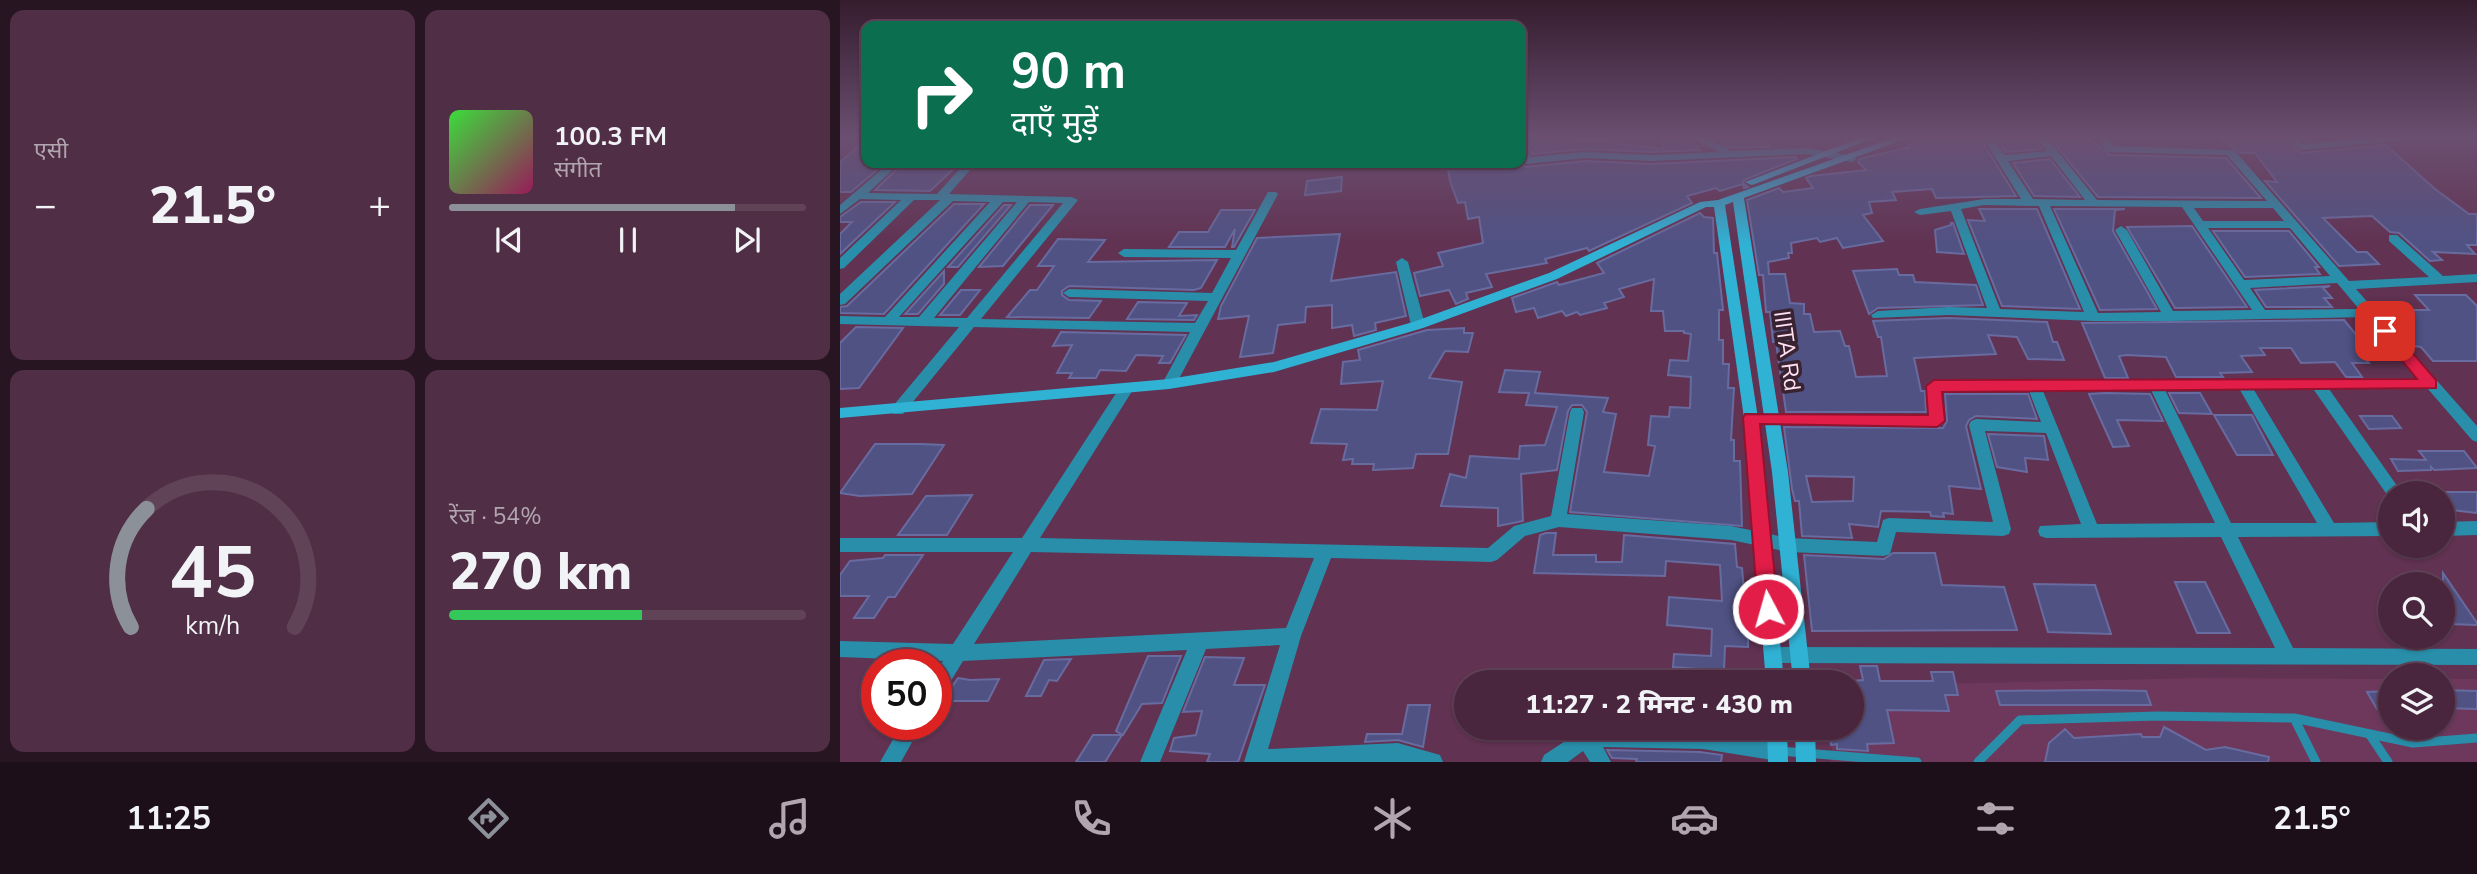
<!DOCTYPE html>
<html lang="hi">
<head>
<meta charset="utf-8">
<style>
	:root { --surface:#49263e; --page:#502e45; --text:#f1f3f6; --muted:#b1a5b0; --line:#614358; --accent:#8c9099 }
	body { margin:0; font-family:"Nunito Sans","Noto Sans Devanagari",sans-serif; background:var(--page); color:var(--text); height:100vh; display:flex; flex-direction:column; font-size:26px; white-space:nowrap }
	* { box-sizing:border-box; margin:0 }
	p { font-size:23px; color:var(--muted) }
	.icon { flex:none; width:38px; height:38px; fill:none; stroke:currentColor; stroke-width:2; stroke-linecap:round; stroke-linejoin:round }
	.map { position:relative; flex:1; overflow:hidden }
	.panel { display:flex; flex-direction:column; gap:10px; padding:10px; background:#281522; width:840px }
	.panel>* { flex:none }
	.top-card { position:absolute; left:21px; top:21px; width:665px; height:147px; border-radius:14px; box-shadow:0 2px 5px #0004,0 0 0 2px var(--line); background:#0b6e4f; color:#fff; overflow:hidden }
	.fabs { position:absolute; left:1538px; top:481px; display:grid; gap:14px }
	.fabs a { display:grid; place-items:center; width:77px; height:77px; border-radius:50%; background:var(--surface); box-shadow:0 2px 5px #0004,0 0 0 2px var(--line); font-size:35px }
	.speed { position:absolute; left:21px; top:649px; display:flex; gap:14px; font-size:35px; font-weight:700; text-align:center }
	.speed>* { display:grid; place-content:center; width:91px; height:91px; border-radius:50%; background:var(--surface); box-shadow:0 2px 5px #0004,0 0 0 2px var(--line); line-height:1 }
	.speed .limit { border:10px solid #d22; background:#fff; color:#111 }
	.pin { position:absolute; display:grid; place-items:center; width:60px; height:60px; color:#fff; margin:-30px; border-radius:14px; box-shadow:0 4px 10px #0006 }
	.me { position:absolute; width:77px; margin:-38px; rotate:354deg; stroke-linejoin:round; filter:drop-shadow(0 0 5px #0008) }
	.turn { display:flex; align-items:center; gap:24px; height:147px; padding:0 35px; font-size:32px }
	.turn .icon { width:91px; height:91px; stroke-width:2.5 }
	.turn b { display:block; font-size:49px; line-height:60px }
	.big { font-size:52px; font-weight:800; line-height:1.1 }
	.panel .tile { flex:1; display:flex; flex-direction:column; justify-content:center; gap:10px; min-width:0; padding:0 24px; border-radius:14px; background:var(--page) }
	.panel .dial { align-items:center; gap:0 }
	.dial svg { height:182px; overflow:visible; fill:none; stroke:var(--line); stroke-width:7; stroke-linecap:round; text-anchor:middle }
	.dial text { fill:var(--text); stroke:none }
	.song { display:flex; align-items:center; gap:21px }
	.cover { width:84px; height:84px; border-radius:10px; background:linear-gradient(135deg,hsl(120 70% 55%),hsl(330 70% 35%)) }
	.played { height:7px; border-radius:4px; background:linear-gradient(90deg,var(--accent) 80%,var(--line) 80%) }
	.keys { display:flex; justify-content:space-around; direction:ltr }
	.heat { display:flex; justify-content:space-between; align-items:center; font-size:38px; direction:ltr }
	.charge { height:10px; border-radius:5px; background:linear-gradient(90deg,#34c759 54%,var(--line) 0) }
	.panel .tiles { flex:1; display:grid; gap:10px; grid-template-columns:repeat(2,1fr) }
	.trip { position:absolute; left:614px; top:670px; width:410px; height:70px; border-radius:35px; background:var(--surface); box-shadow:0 2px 5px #0004,0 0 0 2px var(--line); font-weight:800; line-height:70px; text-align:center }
	.menu { display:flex; height:112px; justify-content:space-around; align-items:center; background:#1d0f19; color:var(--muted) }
	.menu .icon { width:49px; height:49px }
	.menu .current { color:var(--accent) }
	.menu b { font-size:32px; color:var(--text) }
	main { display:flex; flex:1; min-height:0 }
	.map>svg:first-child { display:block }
	.built { fill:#6e385d }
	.building { fill:#505284; stroke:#686b9f; stroke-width:2; fill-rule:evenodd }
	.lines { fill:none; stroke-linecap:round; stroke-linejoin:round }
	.lane { stroke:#298ea9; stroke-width:9 }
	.street { fill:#298ea9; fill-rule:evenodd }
	.secondary { fill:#30b2d5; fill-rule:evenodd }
	.route { fill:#e11d48; stroke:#92132f; stroke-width:2 }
	.labels { text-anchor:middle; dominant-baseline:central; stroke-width:7; stroke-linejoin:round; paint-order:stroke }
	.street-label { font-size:23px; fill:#ffe1f3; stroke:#392331 }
</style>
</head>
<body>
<main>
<section class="panel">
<div class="tiles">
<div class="tile"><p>एसी</p>
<div class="heat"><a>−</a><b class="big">21.5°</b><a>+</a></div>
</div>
<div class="tile">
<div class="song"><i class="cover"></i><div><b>100.3 FM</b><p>संगीत</p></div></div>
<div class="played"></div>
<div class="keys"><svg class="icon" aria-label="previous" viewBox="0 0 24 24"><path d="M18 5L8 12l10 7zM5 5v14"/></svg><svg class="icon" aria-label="pause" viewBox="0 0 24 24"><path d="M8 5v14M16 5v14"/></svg><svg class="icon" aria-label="next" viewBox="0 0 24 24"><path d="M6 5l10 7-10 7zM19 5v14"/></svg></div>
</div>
<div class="tile dial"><svg viewBox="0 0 100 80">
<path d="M14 69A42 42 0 1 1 86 69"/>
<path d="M14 69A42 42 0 0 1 21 17" stroke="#8c9099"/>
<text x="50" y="56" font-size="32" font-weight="700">45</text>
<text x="50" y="72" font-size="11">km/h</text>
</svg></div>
<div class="tile"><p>रेंज · 54%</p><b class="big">270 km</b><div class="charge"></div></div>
</div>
</section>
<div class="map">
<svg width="1637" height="762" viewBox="0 0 1637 762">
	<rect width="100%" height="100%" fill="#613252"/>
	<path class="built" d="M1358,678L1550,679V728H1603V679H1637V762H991L993,728H1012V686Z"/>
	<path class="building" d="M683,138L780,140V144L824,149L819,138H849L860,150L812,152L745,149L692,154Z
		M886,138H924L929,147L891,148L883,143L881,139Z
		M1071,138H1140L1176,196L1096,198L1092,189L1052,192L1056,200L1029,202L1032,213L1023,215L1043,241L1003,248L997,238L980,242L977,238L951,243L952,253H948L949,258L928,262L929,274H945L950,303L964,304V314H970L974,332L1000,331L1005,346H1009L1016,377L1047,376L1041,337H1038L1033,321L1109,318L1207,322L1213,342H1217L1224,360L1188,359L1177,337L1148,335L1156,354L1074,358L1081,391H1085L1086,412H946L936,342H933L930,312H926L923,275H919L907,200L939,188L943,192L973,188L966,178L971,176L1026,170L1018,162L1019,159L1070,147L1068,145L1075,143Z
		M1156,138H1194L1202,149L1166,152Z
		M1210,138H1248L1270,155L1386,158L1421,198L1258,197Z
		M1380,138H1443L1460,153L1546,145L1595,189L1629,214H1637V245H1627L1635,254L1593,252L1602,260L1590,261L1559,233L1550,232L1532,216L1483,218L1517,252H1527L1539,264L1499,266L1425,181L1437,182L1415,153H1400Z
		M26,140V163H45L11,192H0V162Z
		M956,157L957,159L904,180L903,183L908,187L904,188L903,184L880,191L876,188L847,196L852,203L749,251L747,248L705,259L707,263L646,274L652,287L626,293L628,299L616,304L609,290L580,296L574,273L603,266L598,253L643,243L639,217L628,219L625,202L618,203L610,181L607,163H679L686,167L745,161L812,164Z
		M1210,159L1240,197L1194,196L1173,163Z
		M63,163H120L90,191L35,190Z
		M502,177L501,191L465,195L467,181Z
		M21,202H55L0,254V234L12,222H0V217Z
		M114,204H144L44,314L0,313V307L7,306Z
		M164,205H171L118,267H108Z
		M190,205H213L163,266L139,267Z
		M1139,209H1197L1240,309L1162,306L1128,220L1145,221Z
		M1214,209H1285L1275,210L1273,231L1317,309L1260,310Z
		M381,210H415L394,247H392L395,229L385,247H329L339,232H368Z
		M860,213L864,217L873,218L874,253H877L883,310H879V340H883V364H889L888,388H894L891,440H894V461H900L902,526L730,512L747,412L742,405H732L728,411L717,470L681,474L683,521L658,526V508L601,506L610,474L626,478L630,456L679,459L680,446L705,445L717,407L686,405L689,393L659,392L665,370L700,372L695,393L768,398L763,412L776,414L764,472L809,476L815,446L808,445L811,416L829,417L830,407L850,408L851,377L828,375L830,360L848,361L851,334L844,333V331H825L823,311H811L814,279L779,289L784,297L764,303L767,308L740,315L737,312L726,316L722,311L698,318L694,308L676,312L672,298L717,282L719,285L764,273L757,263Z
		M1111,223H1113L1124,254L1097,252L1095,230L1111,225Z
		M1352,226L1407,307L1335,308L1287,227Z
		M1373,231H1449L1479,267H1475L1480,274L1405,277Z
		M500,234L491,281L556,272L566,316L535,323L536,330L514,336L512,325L492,328V305L466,307L465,322L438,325L433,353L400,357L409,316L378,319L381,306L417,238Z
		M218,239L265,240L248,262L377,260L361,288L354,290L229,286L222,291V295L229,300L261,301L249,318L167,317L190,290H197L214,266H198Z
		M1057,269L1059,275H1073L1075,282L1136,285L1143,305L1038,308L1029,314L1013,271Z
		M104,271V284L78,314H65Z
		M1490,286L1483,288L1492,298H1484L1492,307H1426L1415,290Z
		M121,290H140L120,315H100Z
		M1575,295H1626L1637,306V361H1593L1581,347L1574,346L1544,310H1589Z
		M298,302L347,303L339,316L357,315L354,320L287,319Z
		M1504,320L1527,348L1523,351L1527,356H1523L1529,363H1512L1522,377H1506L1495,362L1461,363L1451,348H1420L1425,355L1401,356L1412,372L1380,373L1383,377H1336L1326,357L1287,355L1279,356L1288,378H1265L1242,323Z
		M16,327L63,328L19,388L0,389V343Z
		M624,328V333H633L628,352L605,351L589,378L622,382L608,454H576L573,468L533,470L534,464H512L513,459L503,460L507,444L471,443L481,409L537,410L543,381L501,384L503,362L520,360L518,350L587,330Z
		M221,332L346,335L330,363H319L323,356L296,355L286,371L260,370L256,378H229L232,373H217L232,345L213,346Z
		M1266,393L1310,394L1323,421L1277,420L1289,446L1273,447L1249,394Z
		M1329,393H1360L1372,414L1339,413Z
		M1105,394H1188L1197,419L1136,416L1129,420L1126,426L1141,489L1109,486L1113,514L1103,513L1104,517L1091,516L1090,512L1041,511L1038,527L1009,524L1012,538L962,536L959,501H955L952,489L944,427L1103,428L1107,421ZM966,476L1014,477L1013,501L972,502Z
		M1374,415H1412L1433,455H1397Z
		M1520,416H1552L1561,428L1529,429Z
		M1148,434L1204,436L1208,460L1185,458L1187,472L1157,467Z
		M35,444H80L104,445L72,494L20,496L0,493Z
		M1579,451H1624L1637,468L1594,470L1591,467V470L1558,471L1551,459L1586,460Z
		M1603,492H1637V513L1603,509Z
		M132,495L107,535H58L86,496Z
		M706,533H716L713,555H756V562H782L784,535L895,544L897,567L902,568L905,603H909L908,647L885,646L884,671L833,667L834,654L871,656L872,629L827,625L829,597L882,601L880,565L826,561L825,576L694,573L700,535Z
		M1053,553H1095L1102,585L1164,587L1177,630L972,631L964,555L1044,559Z
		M45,555H83L55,597H48L34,618H14L29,596H0V575L10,561L43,558Z
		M1603,573L1637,623V625L1608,624L1603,616Z
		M1335,582H1365L1390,633H1357Z
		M1194,584L1255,585L1271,634L1208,632Z
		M308,656H341L322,703L302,704L283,735L276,731Z
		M365,657L404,658L394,685H425L398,762H367L370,754L330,751L334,738L356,735L362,711L343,712Z
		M231,659L217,681L209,680L201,696H186L204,660Z
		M1020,666H1037L1040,681H1093L1091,672H1113L1118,695H1105L1109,711L1047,710L1054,743L1027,744L1028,751L997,749V744L991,745L989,728H1012V681L1023,680Z
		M118,678L130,680L159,679L148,701H102Z
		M1256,690L1306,691L1311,705H1160L1156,691Z
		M1603,690L1637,691V709L1603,708Z
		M1550,691V709H1537L1527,692Z
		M568,705H590L583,747L558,740L525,742L527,734H562Z
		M1324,727L1366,750L1385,747L1429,757L1428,762H1205L1209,743L1225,729L1234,738L1301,734L1302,737H1320Z
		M253,735H282L265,762H236Z
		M767,750L860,752L882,755L881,762H796L797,759L772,758Z"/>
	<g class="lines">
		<path class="lane" d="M1454,718L1573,743L1637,738
			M1530,735L1548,762
			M939,751L1077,762
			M1138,762L1180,720L1318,716L1454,718L1476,762"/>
		<path class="street" d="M851,138H865L888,148V151L967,148L1012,156L1017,159L1012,162L967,154L812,161L745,158L686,164L681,161V144L686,147L690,157L745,152L812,155L879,152Z
			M1143,138H1153L1165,155L1207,151L1197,138H1207L1257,200L1427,201L1387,155L1270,152L1266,151L1258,138H1268L1273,146L1394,150L1509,281L1589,277L1549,241V235H1557L1603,276L1637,274V282L1516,289L1637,426V442L1632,440L1588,389H1489L1560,490L1562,494H1550V499L1474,390H1414L1494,523L1550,522V536L1398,537L1453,648L1637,649V665L933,663L927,661L924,655L927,649L933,647L1435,648L1381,537L1206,538L1200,536L1198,531L1200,526L1241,524L1206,433L1145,431L1171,529L1169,534L1163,536L1056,532L1050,554L1044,556L948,552L891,540L719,527L685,536L657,560L651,562L491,558L461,636L428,749L558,743L600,755L603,762H404L440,645L366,649L320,762H300L347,650L123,661L103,694L96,697V671L103,661L0,657V641L113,644L173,552H0V538H182L282,384L287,383L294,388L200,538L648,548L674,526L711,516L730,412L732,408H742L744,412L727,514L891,526L948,538L1037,542L1043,520L1049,518L1153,522L1129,425L1131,421L1136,419L1201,422L1189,391H1102L1104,421L1102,425L1097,426L911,423L906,422L904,418L906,414L1089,415L1087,386L1094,381L1579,379L1526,317L1330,321H1253L1109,315L1033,318L1031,315L1038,311L1109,307L1147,308L1111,211L1080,215L1074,212L1080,209L1144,199H1181ZM1211,156L1245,200L1193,199L1168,161ZM1144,205L1199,206L1244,312L1160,309L1121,209ZM1210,206L1342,207L1412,310L1333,311L1287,230L1281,226L1275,230L1321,312L1258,313ZM1354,208H1433L1444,221H1363ZM1368,228H1450L1490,276L1404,280ZM1497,283L1519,309L1425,310L1410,288ZM1311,390L1375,523L1257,524L1203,391ZM1325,390H1400L1477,523H1391ZM191,552L474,558L446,628L134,644Z
			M1446,138H1457L1463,144L1524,138H1562L1557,141L1460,150Z
			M49,163H60L28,193L97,194L125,163H136L109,194L232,197L238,200L141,319L355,323L368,301L229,297L223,293L229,289L372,293L391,258L284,257L278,253L284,249L396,250L428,192H436L438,194L334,388H324L322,384L350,332L134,327L63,414H53L51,410L53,406L119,327L0,324V316L45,317L150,202L113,201L5,304L0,305V294L100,200H74L4,268L0,269V258L61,200L20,199L0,214V205ZM163,202H177L79,317H59ZM189,202L223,203L127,318H94Z
			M562,258L568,262L585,325L578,329L571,325L556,262Z
			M1637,521V535L1603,536V522Z
			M62,724H82L61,762H40Z
			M745,728L863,729L938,741L945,744L948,751L945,758L938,761L863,749L763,747L771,762H750L743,751L728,762H701L704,755Z"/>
		<path class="secondary" d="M1020,138H1034L915,184L911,185L905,182Z
			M1053,138H1068L904,198L948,472L971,682H953L932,472L893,202L885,205L918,418L944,682H926L904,418L874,207H866L717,279L583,328L434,372L329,389L0,418V408L329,379L434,362L573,322L709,273L860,202L878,200Z
			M927,728H947L948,762H928Z
			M955,728H975L976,762H956Z"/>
	</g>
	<linearGradient id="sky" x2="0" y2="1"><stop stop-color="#351c2d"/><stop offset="0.56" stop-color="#6a4f71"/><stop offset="1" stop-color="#6a4f71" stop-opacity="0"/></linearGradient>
	<rect width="1637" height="245" fill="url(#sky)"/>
	<path class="route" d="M1545,326L1550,327L1596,380V388L1102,392L1105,421L1097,427L920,424L938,609L935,615L928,617L921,615L918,609L903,418L905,414L1088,415L1086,386L1094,380L1577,379L1538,331Z"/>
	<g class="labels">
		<g class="street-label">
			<text transform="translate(947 351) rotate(82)">IIITA Rd</text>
		</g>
	</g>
</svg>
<div class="fabs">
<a><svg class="icon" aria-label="sound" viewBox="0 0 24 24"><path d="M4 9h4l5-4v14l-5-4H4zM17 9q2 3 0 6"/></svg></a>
<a><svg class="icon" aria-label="search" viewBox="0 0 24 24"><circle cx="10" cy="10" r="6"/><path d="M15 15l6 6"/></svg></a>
<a><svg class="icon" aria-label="layers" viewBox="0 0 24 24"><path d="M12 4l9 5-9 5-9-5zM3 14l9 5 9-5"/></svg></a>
</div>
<div class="speed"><div class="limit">50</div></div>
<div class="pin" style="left:1545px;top:331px;background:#d93025"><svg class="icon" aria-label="arrive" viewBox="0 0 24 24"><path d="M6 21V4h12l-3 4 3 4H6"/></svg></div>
<svg class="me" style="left:928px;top:609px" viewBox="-20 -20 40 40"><circle r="17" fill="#e11d48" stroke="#fff" stroke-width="3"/><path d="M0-11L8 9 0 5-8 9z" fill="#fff"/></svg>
<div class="trip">11:27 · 2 मिनट · 430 m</div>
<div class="top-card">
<div class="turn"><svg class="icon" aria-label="right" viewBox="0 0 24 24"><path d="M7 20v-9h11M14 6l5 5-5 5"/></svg><div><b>90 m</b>दाएँ मुड़ें</div></div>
</div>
</div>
</main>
<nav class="menu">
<b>11:25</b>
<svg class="icon current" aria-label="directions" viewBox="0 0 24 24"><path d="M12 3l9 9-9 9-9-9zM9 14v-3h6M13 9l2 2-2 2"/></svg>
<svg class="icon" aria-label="music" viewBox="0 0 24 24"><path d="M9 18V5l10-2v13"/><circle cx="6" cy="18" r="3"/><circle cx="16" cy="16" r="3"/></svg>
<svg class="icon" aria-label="phone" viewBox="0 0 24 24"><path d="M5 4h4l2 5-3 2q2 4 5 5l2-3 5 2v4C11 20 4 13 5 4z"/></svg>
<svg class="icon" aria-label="climate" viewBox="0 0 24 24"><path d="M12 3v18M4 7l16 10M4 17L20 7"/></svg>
<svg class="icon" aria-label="car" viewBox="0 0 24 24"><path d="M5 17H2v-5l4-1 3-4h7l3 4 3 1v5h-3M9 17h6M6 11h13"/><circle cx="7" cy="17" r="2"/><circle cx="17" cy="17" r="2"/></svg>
<svg class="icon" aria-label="filters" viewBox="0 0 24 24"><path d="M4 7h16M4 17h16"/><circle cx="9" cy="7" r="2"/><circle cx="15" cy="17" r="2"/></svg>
<b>21.5°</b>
</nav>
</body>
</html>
